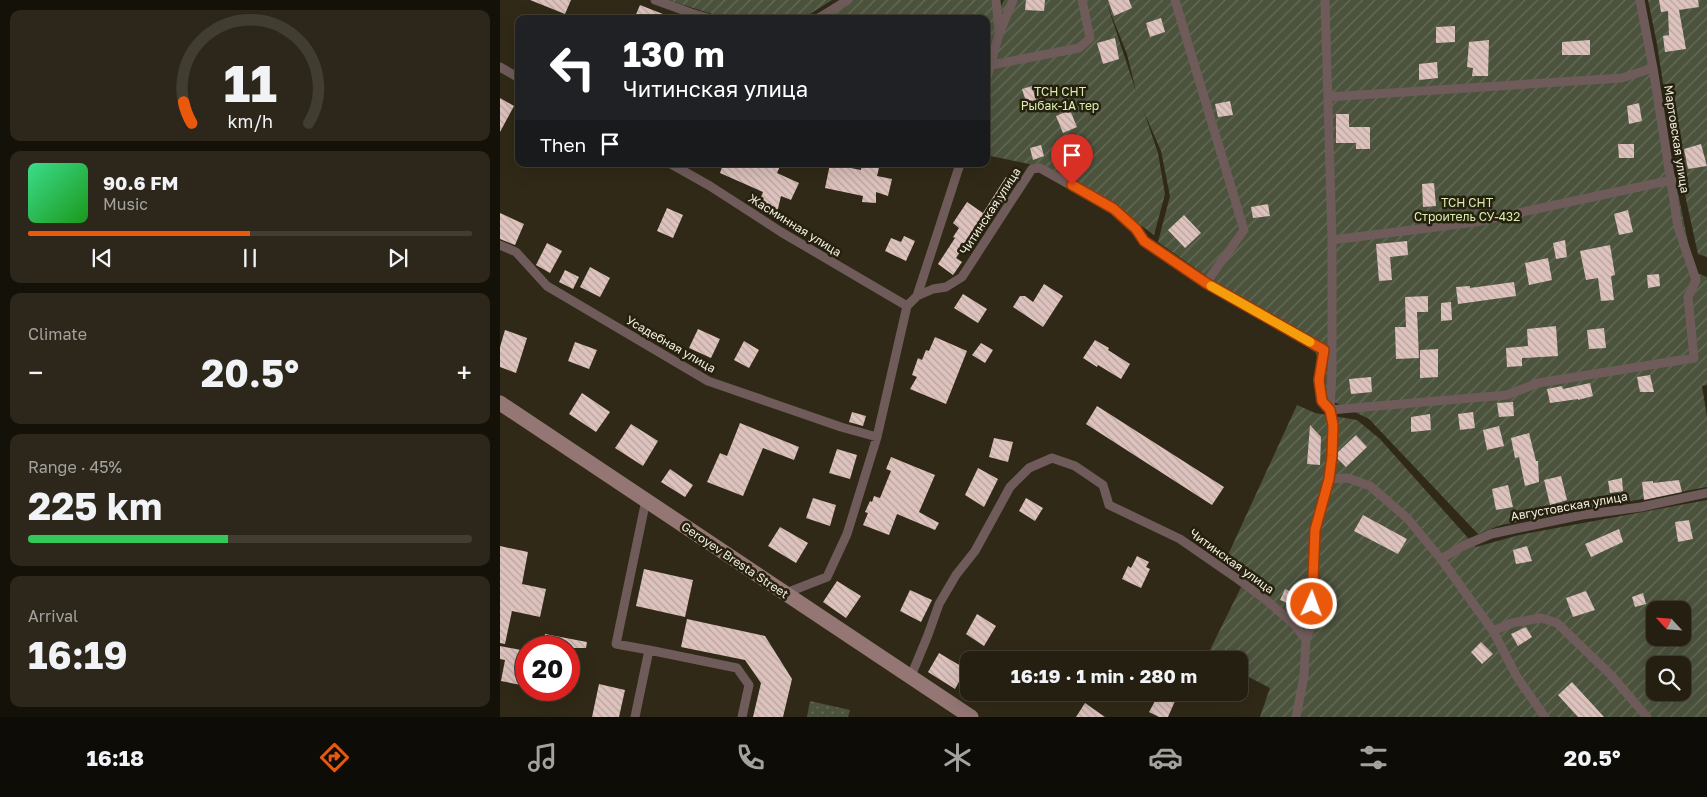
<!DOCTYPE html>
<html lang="en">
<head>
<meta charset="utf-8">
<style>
	:root { --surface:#241f11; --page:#2c271a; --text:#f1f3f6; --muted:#a3a29f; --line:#413d31; --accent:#ea580c }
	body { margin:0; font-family:"Golos Text",sans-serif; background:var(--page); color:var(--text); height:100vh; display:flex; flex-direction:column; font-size:19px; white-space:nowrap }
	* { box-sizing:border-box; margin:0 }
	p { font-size:16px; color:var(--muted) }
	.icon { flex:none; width:28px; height:28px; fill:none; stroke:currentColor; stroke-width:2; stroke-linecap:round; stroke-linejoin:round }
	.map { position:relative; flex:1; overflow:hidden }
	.sheet { display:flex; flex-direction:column; gap:10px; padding:10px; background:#141109; width:500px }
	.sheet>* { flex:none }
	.banner { position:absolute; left:15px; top:15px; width:475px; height:152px; border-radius:10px; box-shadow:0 5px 20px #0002,0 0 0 1px var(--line); background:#202124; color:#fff; overflow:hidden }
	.needle { width:32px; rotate:296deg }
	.controls { position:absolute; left:1146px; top:601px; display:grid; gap:10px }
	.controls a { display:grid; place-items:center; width:45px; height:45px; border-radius:10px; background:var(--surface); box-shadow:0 5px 20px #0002,0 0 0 1px var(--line); font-size:25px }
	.speed { position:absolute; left:15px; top:636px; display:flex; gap:10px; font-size:25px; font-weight:700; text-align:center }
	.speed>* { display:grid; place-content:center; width:65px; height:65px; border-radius:50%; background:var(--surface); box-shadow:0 5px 20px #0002,0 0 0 1px var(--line); line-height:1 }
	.speed .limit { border:8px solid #d22; background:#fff; color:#111 }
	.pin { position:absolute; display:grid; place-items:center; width:42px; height:42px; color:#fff; margin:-51px -21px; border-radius:50% 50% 50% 0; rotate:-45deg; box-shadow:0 0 5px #0007 }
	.pin .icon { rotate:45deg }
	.me { position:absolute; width:55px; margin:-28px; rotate:2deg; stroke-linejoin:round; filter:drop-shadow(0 0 4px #0008) }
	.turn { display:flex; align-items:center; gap:18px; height:105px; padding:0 25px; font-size:22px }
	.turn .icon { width:65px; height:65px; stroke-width:2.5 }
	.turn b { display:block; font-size:35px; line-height:42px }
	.then { display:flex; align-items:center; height:48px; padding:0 25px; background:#0003; gap:10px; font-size:19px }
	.big { font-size:38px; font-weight:700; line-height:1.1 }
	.sheet .tile { flex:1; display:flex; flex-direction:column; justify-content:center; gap:8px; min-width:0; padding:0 18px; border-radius:10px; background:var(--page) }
	.sheet .dial { align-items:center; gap:0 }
	.dial svg { height:130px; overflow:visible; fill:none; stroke:var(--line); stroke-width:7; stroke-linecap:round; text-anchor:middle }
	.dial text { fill:var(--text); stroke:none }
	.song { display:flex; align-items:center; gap:15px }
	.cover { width:60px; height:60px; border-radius:8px; background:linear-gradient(135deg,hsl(150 70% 55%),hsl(120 70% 35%)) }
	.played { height:5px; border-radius:2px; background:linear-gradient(90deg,var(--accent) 50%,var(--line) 50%) }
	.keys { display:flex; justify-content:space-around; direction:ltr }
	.heat { display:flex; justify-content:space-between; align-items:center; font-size:28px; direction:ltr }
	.charge { height:8px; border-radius:4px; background:linear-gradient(90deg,#34c759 45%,var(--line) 0) }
	.trip { position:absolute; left:460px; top:651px; width:288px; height:50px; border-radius:10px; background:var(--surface); box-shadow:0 5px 20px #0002,0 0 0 1px var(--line); font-weight:700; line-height:50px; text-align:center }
	.dock { display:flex; height:80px; justify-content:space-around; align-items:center; background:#0e0c07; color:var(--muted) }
	.dock .icon { width:35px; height:35px }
	.dock .selected { color:var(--accent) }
	.dock b { font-size:22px; color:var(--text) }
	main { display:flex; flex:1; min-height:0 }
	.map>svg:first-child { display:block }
	.grass { fill:url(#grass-dots) }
	.garden { fill:url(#garden-furrows); fill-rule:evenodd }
	.building { fill:url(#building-back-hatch) }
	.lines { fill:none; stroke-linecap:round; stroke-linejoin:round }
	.lane { stroke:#6e5b5a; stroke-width:9 }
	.secondary { stroke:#947674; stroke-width:15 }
	.route-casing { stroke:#983908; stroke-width:12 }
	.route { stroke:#ea580c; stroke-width:9 }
	.slow { stroke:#f59e0b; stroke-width:9 }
	.labels { text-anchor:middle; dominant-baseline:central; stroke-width:5; stroke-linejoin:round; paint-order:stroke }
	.park-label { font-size:12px; fill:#d9efaf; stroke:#26200e }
	.street-label { font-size:12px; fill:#f3efe3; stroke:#26200e }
</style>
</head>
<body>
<main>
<section class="sheet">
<div class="tile dial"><svg viewBox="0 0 100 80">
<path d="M14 69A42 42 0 1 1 86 69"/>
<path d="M14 69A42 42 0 0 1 9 56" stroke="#ea580c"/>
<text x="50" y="56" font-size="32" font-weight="700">11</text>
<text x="50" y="72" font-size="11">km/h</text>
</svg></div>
<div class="tile">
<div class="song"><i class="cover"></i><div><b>90.6 FM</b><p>Music</p></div></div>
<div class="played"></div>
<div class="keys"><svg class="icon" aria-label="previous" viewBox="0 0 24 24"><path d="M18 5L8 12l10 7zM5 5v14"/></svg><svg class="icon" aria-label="pause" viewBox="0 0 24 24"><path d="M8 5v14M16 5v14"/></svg><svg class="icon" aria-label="next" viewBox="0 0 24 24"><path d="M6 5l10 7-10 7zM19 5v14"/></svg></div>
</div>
<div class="tile"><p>Climate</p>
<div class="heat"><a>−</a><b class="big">20.5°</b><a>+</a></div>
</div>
<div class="tile"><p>Range · 45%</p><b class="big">225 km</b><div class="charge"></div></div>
<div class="tile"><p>Arrival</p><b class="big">16:19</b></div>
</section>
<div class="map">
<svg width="1207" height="717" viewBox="0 0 1207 717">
	<defs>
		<pattern id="grass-dots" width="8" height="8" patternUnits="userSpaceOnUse" patternTransform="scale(1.25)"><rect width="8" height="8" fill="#4c533d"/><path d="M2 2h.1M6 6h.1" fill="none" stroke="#666c59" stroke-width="1.8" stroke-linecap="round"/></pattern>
		<pattern id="garden-furrows" width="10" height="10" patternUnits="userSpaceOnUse" patternTransform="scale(1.25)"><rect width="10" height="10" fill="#4c533d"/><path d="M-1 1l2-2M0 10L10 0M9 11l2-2" fill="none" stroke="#666c59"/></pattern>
		<pattern id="building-back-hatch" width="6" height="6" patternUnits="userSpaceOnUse" patternTransform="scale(1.25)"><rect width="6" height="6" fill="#ddc2bd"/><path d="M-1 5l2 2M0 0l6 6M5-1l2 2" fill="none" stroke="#b8a49f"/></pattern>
	</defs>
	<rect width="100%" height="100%" fill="#302917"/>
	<path class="grass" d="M310,701L350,710L348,717H307Z"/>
	<path class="garden" d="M167,0H332L302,19H234L222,17Z
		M342,0H499L501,6L504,0H1139L1194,272L1207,277V385L1202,386L1207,417V487L1001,525L978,534L869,419L826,398L816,353L658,242L670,196L661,151L644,112L658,153L665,194L654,235L639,224L529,164L486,155V19H310ZM607,4L627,54L636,91Z
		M1148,0H1207V257L1198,254L1169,122L1157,44Z
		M797,405L815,413L857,420L880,439L976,547L1019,535L1207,500V717H760L770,688L739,672V660H715L707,656L749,571L727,557ZM1155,610H1182V638H1155ZM1155,665H1182V692H1155Z"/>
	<path class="building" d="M30,0H71L65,14Z
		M526,0H545L544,11L525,10Z
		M608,0H629L632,8L614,16Z
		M1159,0H1198L1199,7L1179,10L1186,49L1165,52L1163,36L1169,35L1168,11L1161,12Z
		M140,5L173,18L172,19H134Z
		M661,18L665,32L650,37L646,23Z
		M955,26V42L936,43V27Z
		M615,38L619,59L603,64L597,43Z
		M989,40L988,76H972L973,68L967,67L969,42Z
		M1090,40V55H1062V42Z
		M937,62L938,78L919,80V64Z
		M532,86L536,100L526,102L522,89Z
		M0,98L14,106L0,132Z
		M730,101L733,115L718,117L715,104Z
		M1139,103L1142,121L1129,124L1127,106Z
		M570,110L577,127L563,133L556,116Z
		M836,114H849V127H870V149H856V143H836Z
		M1118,144H1134V158H1119Z
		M1201,144L1207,166L1188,169L1184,149Z
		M541,145L544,156L533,160L530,148Z
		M223,164H281L277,173L299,183L291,200L281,196L277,213L257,207L263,192L220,173Z
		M330,164L361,170L362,164H380L377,176L392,179L388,196L376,192V203L362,202L363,196L325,188Z
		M506,177L515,183L478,240L471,235L456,258L462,262L453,275L438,264L455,238L453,237L459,228L453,223L467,202L483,213Z
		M934,183L936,206L923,207L922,184Z
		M768,204L770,216L753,218L751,207Z
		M167,208L183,215L173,238L157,231Z
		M1128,210L1133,232L1119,235L1114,214Z
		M0,213L24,224L15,245L0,239Z
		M684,215L701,233L685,248L668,230Z
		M404,236L415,241L406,261L385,251L391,238L401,242Z
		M1065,240L1067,257L1056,259L1053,243Z
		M907,241L908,255L890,257L892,280L879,281L876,244Z
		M47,243L62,251L50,273L36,265Z
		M1110,245L1115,275L1111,276L1114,300L1101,301L1098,278L1086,280L1080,251Z
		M1048,258L1052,280L1029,285L1025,263Z
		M90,267L110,278L100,297L80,287Z
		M65,270L79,277L73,289L59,282Z
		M1159,274L1160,286L1148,288L1147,275Z
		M1014,282L1016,296L958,304L956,287L970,286V288Z
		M544,284L563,296L543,327L513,307L520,296H525L533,302Z
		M463,294L487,309L478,323L454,308Z
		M928,296V312H917L919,358L896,359L895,327H906L905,297Z
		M951,302L952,320L941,321V303Z
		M1056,326L1058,356L1022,358V366L1007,367L1006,348L1028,346L1027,329Z
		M1104,328L1106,348L1089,349L1087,330Z
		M198,329L220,339L211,358L189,348Z
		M5,330L27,338L16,373L0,367V347Z
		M435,337L467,351L446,404L410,389L417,377L412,375L418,358L422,360L426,350L429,351Z
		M595,340L609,348L608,350L630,364L621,379L598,365L597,367L583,358Z
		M244,341L259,350L249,368L234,360Z
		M75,342L97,350L89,369L68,361Z
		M481,343L493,350L485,363L472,355Z
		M938,349V377L920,378V350Z
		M1150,375L1154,392H1140L1137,377Z
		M871,377L872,392L851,394L849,379Z
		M1090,383L1093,396L1078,400V399L1050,403L1047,389L1062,386L1063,389Z
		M82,393L110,412L96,432L69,414Z
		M1013,402L1014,416L999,417L997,403Z
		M597,406L724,487L712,505L586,424Z
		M352,412L366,416L363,426L349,422Z
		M973,412L975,428L960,430L958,414Z
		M930,414L931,430L911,432V417Z
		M240,423L299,447L294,460L263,448L243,496L207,482L220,453L227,456Z
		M131,424L158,441L143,466L115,448Z
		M810,425L821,437L820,465L807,464Z
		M999,426L1004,446L987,450L983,430Z
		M1029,433L1036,461H1038L1039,482L1025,486L1019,457L1015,458L1011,438Z
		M856,435L867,447L846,467L837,458L838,452Z
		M494,438L513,442L508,462L489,457Z
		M337,449L357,455L350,479L329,473Z
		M391,457L435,475L419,512L439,523L435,530L397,514L389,535L363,525L368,513L365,512L370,501L372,502L374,496L380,498L391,471L386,469Z
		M478,468L498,479L484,507L465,495Z
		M170,469L193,485L185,497L161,482Z
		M1061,476L1067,500L1050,505L1044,480Z
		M1122,478L1123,491L1110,493L1108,481Z
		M1179,480L1182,492L1144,500L1142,482L1153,481V483Z
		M1008,485L1013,507L996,510L992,489Z
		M313,498L336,505L330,526L306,518Z
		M526,498L543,508L535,521L519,511Z
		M863,515L907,539L898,554L854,531Z
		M1189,520L1193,539L1178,542L1175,522Z
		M280,527L308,543L296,563L268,546Z
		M1119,529L1123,542L1091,557L1085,544Z
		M0,546L28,552L22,584L46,589L40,617L12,611L5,644L0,643Z
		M1027,546L1032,561L1016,564L1013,550Z
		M637,556L649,562L646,567L650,569L641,588L622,579L628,566L631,568Z
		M144,569L193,580L185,617L136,606Z
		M337,581L361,596L346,618L323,602Z
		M785,589L799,595L794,606L780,600Z
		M410,590L432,600L421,622L400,611Z
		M1086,591L1095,610L1073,617L1066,598Z
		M1143,593L1146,604L1135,607L1132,597Z
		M477,614L496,626L484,646L466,634Z
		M187,619L265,636L292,679L283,717H253L261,683L245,660L181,647Z
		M1026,627L1032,637L1018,646L1011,634Z
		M45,634L87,642L86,648H43Z
		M981,642L993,654L982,664L971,652Z
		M0,646L26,651V686L1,681L5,660L0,659Z
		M439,653L466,669L455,689L428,672Z
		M1072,682L1104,717H1078L1058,695Z
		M99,684L125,690L119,717H92Z
		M660,692H679L668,717H659L649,712Z
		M585,703L605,717H576Z"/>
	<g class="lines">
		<path class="lane" d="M155,0L191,13L211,19
			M496,0L499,31
			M675,0L744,230L706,283
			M825,0L832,240V371L830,410L1007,395L1038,383L1194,358L1188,297L1196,280
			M1140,0L1153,68L1178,227L1196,280
			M317,19L348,0
			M491,65L579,48L590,38L582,0
			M0,67L19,78
			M486,81L499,34L513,0
			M828,97L1122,78L1153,68
			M171,164L210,186L281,232L407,306
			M832,240L976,222L1172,180
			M0,245L16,252L47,286L208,381L341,427L377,437
			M829,479L848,478L870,486L907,518L941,559L993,631L1017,677L1045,717
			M941,559L963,546L991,534L1082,515L1141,507L1207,493
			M286,593L327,577L347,534L377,437L407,306L417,296L460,164
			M993,631L1012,623L1041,618L1057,623L1111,675L1147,717
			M149,650L237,668L249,685L242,717
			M411,676L428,635L439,604L456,575L475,551L510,487L529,468L552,458L575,466L603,485L609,505L680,539L735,577L766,600L795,625L806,640L812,623L815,530L829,479L831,456L833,425L830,410L822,401L819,380L825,350L706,283L644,241L636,229L613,209L540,168L532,169L462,277L446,287L433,289L417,296
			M135,717L149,650L116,644L146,500
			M796,717L804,676L806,640"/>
		<path class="secondary" d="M0,403L471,717"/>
	</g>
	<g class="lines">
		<g class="route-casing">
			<path id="route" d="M572,185L614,209L636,229L644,241L706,283L824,350L819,380L822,401L830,410L833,425L832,456L829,479L815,530L812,604"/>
		</g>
		<use href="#route" class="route"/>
		<path class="slow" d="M711,286L810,342"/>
	</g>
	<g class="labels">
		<g class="park-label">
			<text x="560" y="91">ТСН СНТ<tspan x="560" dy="14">Рыбак-1А тер</tspan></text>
			<text x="967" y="202">ТСН СНТ<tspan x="967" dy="14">Строитель СУ-432</tspan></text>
		</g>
		<g class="street-label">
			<text transform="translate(1177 139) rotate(81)">Мартовская улица</text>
			<text transform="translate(490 211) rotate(-57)">Читинская улица</text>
			<text transform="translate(295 225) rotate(32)">Жасминная улица</text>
			<text transform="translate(171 344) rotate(30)">Усадебная улица</text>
			<text transform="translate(1069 506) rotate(-10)">Августовская улица</text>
			<text transform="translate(235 560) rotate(34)">Geroyev Bresta Street</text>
			<text transform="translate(732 561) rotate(36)">Читинская улица</text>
		</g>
	</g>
</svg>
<div class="controls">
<a><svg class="needle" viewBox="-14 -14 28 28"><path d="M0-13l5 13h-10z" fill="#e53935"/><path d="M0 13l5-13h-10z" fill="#a3a29f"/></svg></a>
<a><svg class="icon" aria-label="search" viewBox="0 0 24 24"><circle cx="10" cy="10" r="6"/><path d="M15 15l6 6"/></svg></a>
</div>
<div class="speed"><div class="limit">20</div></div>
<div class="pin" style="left:572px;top:185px;background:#d93025"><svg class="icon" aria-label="arrive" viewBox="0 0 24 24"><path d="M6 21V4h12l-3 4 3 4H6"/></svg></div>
<svg class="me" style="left:812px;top:604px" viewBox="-20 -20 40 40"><circle r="17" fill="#ea580c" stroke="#fff" stroke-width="3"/><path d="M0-11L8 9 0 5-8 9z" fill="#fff"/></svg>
<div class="trip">16:19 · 1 min · 280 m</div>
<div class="banner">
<div class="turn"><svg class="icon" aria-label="left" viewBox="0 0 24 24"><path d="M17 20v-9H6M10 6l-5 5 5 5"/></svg><div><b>130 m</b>Читинская улица</div></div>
<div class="then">Then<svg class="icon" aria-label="arrive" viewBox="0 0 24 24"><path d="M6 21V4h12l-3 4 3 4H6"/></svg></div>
</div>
</div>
</main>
<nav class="dock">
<b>16:18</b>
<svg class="icon selected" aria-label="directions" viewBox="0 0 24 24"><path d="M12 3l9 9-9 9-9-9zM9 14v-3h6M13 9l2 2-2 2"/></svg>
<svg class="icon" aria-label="music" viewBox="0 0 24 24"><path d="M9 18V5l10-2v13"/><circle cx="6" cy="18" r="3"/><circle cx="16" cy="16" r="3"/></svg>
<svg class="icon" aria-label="phone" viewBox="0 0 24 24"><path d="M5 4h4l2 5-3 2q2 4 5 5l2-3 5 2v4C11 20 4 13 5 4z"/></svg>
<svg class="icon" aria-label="climate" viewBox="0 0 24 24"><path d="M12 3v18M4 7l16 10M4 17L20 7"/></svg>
<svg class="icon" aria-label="car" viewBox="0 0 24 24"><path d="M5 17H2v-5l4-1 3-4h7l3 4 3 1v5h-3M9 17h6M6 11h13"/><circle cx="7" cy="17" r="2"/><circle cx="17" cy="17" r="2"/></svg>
<svg class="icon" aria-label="filters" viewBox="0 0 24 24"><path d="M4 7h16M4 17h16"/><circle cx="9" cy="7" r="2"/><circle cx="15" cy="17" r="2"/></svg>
<b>20.5°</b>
</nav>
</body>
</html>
